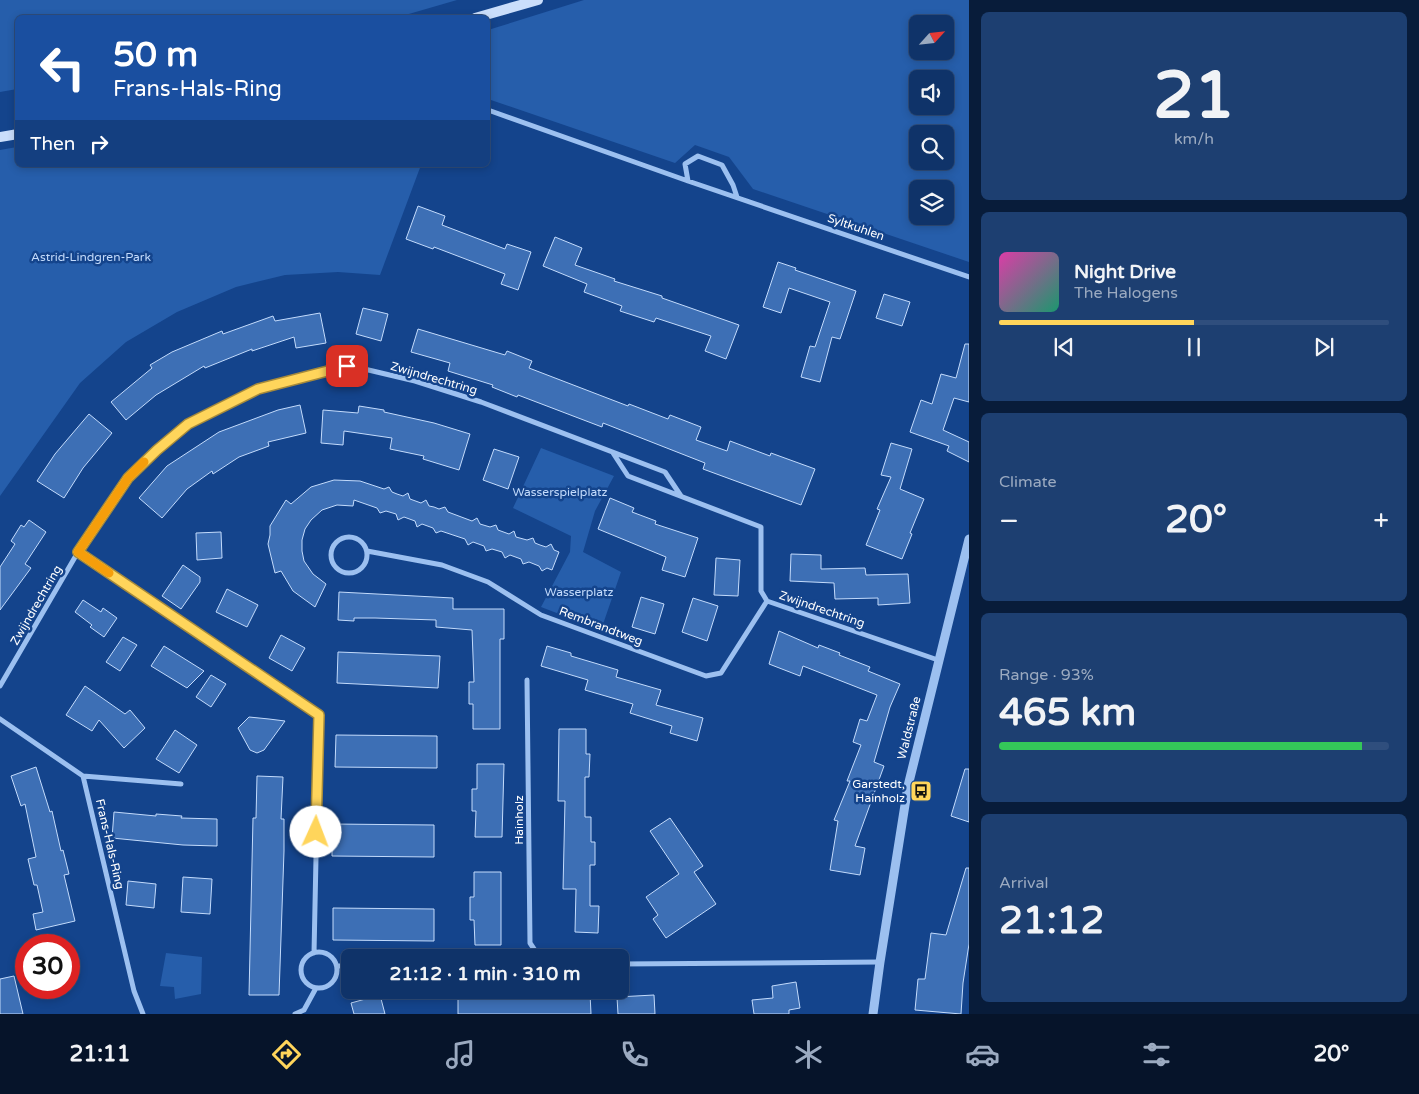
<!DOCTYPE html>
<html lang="en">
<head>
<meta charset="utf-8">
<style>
	:root { --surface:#0f3369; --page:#1d3f71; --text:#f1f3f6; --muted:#9baac0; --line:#2f4e7d; --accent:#ffd55b }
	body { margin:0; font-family:"Varela Round",sans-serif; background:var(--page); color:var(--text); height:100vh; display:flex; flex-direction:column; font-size:19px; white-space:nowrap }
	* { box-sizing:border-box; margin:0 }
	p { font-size:16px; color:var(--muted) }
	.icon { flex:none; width:28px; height:28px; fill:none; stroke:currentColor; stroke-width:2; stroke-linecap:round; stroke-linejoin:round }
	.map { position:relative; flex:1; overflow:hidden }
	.sheet { display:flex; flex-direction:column; gap:12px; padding:12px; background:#081c3a; width:450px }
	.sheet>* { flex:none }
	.guide { position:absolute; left:15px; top:15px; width:475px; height:152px; border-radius:8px; box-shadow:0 2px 8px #0003,0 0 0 1px var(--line); background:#1a4fa0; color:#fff; overflow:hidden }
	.needle { width:32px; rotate:63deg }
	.controls { position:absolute; left:909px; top:15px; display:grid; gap:10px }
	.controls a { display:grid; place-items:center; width:45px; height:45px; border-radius:8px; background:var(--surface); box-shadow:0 2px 8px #0003,0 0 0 1px var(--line); font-size:25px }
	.speed { position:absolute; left:15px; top:934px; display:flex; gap:10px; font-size:25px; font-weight:700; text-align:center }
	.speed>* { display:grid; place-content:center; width:65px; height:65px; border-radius:50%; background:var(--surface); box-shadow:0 2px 8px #0003,0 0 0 1px var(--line); line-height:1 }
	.speed .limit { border:8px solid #d22; background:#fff; color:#111 }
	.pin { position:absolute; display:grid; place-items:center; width:42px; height:42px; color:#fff; margin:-21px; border-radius:10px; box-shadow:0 2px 8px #0006 }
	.me { position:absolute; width:55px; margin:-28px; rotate:2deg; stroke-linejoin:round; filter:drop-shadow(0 0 4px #0008) }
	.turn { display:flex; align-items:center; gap:18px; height:105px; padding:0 15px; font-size:22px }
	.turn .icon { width:65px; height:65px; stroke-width:2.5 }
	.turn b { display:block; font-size:35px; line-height:42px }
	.then { display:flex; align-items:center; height:48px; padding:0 15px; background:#0003; gap:10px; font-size:19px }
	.big { font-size:38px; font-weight:800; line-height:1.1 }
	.sheet .tile { flex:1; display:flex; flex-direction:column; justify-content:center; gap:8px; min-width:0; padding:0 18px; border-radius:8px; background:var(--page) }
	.sheet .dial { align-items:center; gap:0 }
	.dial b { font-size:65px; line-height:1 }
	.song { display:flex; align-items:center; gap:15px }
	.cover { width:60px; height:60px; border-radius:8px; background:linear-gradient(135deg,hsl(320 70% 55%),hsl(160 70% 35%)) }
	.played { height:5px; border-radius:2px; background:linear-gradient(90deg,var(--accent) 50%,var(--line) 50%) }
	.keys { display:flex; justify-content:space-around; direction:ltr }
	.heat { display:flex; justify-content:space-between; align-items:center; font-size:28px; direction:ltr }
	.charge { height:8px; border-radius:4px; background:linear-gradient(90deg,#34c759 93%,var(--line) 0) }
	.trip { position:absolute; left:341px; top:949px; width:288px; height:50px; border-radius:8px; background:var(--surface); box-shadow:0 2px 8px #0003,0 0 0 1px var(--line); font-weight:800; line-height:50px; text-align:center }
	.dock { display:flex; height:80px; justify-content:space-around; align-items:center; background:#06142a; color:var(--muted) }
	.dock .icon { width:35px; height:35px }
	.dock .on { color:var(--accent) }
	.dock b { font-size:22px; color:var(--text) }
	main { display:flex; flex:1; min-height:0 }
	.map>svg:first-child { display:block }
	.green { fill:#265eab; fill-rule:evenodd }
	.building { fill:#3d6fb5; stroke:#c3dbfc }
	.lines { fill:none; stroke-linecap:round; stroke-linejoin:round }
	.minor { stroke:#9cc0f0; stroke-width:5 }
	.tertiary { stroke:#9cc0f0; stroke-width:9 }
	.secondary { stroke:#cadefb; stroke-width:10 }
	.route-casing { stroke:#a68a3b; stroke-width:12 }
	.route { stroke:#ffd55b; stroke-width:9 }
	.slow { stroke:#f59e0b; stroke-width:9 }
	.labels { text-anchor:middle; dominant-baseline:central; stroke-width:5; stroke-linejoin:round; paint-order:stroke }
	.street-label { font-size:12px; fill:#fff; stroke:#14448c }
	.park-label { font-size:12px; fill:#c3dbfc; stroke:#14448c }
	.poi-label { font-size:12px; fill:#fff; stroke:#14448c; text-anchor:end }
</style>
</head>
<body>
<main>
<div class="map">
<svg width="969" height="1014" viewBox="0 0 969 1014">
	<rect width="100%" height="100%" fill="#14448c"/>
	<path class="green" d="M0,0H457L395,18H18L17,89L0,92Z
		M584,0H969V262L753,189L729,157L695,145L675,163L488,99V30ZM918,24H945V51H918ZM918,79H945V106H918ZM918,134H945V161H918ZM918,189H945V216H918Z
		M17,147L18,165H421L380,275L338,272L285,275L236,287L177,312L126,342L80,383L0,496V150Z
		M541,448L614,476L595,511L583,552L621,572L601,630L541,607L570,552L571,536L513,508Z
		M166,953L202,957L201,994L175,999L174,987L160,986Z"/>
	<path class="building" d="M418,206L445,216L442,225L505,249L507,244L531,252L518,290L501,284L505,274L434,247L433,249L406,239Z
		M555,237L582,248L575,265L615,279L614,281L662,296V298L739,325L726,359L705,351L711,336L656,318L654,322L620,311L622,306L584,292L587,284L543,266Z
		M778,262L796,268L795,270L856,291L840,339L832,337L820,382L801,377L810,346L815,347L830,302L789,288L781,313L763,307Z
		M884,294L910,302L902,326L876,318Z
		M363,308L388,314L381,341L356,334Z
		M320,313L326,343L296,348L294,337L252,351V349L205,368L204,366L156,395L126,420L111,402L152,368L150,365L172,352L222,331L223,334L273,316L275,321Z
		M418,329L505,355L507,351L532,361L529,368L628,406L629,404L668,419L670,415L701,427L696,440L727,451L730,441L770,456L771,453L815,469L801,505L703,469L705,463L603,423L602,427L518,395L517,397L492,387L493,385L448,371L450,363L411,352Z
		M965,344H969V402L954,398L943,430L969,442V462L947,451L949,446L910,432L921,400L932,404L941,374L956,378Z
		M300,405L306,433L268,442L269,446L239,457L213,474L212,471L187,489L162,518L139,498L167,466L219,432L278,410Z
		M359,406L384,410V412L434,423L470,434L459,470L423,459L424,456L390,449L392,438L344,431L343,445L321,443L323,410L358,413Z
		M89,414L112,433L83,468L64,498L37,481L55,454Z
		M891,443L912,449L900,489L924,499L910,533L912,534L902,559L866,545L880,510L877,509L891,477L881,475Z
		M494,449L519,457L508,489L483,480Z
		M334,480L360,481L384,489L389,487L392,492L397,494L403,496L408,493L410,499L421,503L426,500L429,506L434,507L439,509L445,507L448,512L472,521L477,518L480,524L490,527L496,525L498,530L509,534L514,531L516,537L527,540L533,538L535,543L540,545L546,547L551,544L554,550L559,552L552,570L547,568L542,571L539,566L529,562L523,564L521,559L510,555L505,558L502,552L492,549L486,551L484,546L473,542L468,545L465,539L441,531L436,533L433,528L422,524L417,527L415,521L404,517L398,520L396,514L386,511L380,513L377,508L354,500L353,506L337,505L322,510L311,520L305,529L302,540V551L304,561L313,574L326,584L315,607L293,591L281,571L275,573L268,544L270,535V526L286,500L291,504L311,487Z
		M610,498L634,508L632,512L656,521L655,524L698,538L685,577L662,570L666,557L598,529Z
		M29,520L46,532L25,564L31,568L0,610V567L15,544L11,541L21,525L24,527Z
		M221,532L222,558L197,560L196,533Z
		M791,554L821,555V569L865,568L866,575L908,574L910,603L878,605V598L835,599L834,583L790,581Z
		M716,558L740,560L738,596L714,595Z
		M183,565L200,577V582L181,609L162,596Z
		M227,589L258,605L247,627L216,612Z
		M339,592L453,598V609H504V639H500V729H473V704H469V682H474L472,630L436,627V620L375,618H354V621L338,620Z
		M641,597L664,604L655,634L632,627Z
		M693,598L718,606L707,641L682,632Z
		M83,600L101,612L103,608L117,618L104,637L90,627L92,625L75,612Z
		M779,631L818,648L819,645L840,653L839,655L870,667L868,671L900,684L890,707L874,762L884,766L855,846L865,848L860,875L830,870L838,821L834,820L850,781H847L861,745L853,742L860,719L867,721L877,695L803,666L800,676L769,664Z
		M281,635L305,648L292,671L269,658Z
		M123,637L137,645L120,671L106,662Z
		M164,646L204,671L187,688L151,666Z
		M547,646L571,653V656L618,670L616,677L661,690L656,705L703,718L697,741L670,733L672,726L630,713L633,704L585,690L588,680L541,666Z
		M338,652L440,656L438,688L337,683Z
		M211,675L226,684L211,707L196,697Z
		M85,686L125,714L130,710L145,728L124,748L99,720L92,731L66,715Z
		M249,717L269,719L285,721L264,750L257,753L250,750L238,728Z
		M559,729H586V754H590L589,777H585V817H591V842H595V865H590V906H599L598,933L575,932L576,889H563L565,801H558Z
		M175,730L197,745L179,773L156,759Z
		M336,735L437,736V768L335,767Z
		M477,764H504L502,837H475L476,811H472V789H477Z
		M36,767L50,812L52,811L61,851L63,850L69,874L64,875L75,921L36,930L33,914L43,912L37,885H34L28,859L36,857L25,804L21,806L11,776Z
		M965,769H969V822L951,816Z
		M257,776L283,777L281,819H284V851L279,995H249L253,818H256Z
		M114,812L156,816V814L182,816L181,818L217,819V846L183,845L112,838Z
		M670,818L703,866L694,872L716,904L666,938L653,919L658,915L646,897L679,874L650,831Z
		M332,824L434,825V857L332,856Z
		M966,868H969V944L963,983L961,1014L915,1010L918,979H925L931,933L946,935Z
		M474,872H501V945H475L474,920H470V897H474Z
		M183,877L212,879L210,914L181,912Z
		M128,881L156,884L154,908L126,905Z
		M333,908L434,909V941L333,940Z
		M14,976L23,1014H0V979Z
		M796,982L800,1008L789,1010V1014H754L752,1000L773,998L772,986Z
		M458,990L496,991V994L590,993L591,1014H458Z
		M380,995L385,1014H354L351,1003Z
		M654,995L655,1014H618L617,997Z"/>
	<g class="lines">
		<path class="minor" d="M488,110L688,181L969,277
			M688,181L685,164L698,156L722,165L733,185L737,197
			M613,453L628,476L761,527V591L767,601L938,660
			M331 555a18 18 0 1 1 36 0a18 18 0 1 1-36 0Z
			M367,551L442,565L488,582L541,615L706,676L721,673L767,601
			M78,552L319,715L314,953
			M527,680L530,943L540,958
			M0,686L78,552L129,478L157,450L188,424L258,389L347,366L360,368L415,381L481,402L665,472L681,496
			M0,719L83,776L134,991L143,1014
			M83,776L181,784
			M301 970a18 18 0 1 1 36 0a18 18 0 1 1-36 0Z
			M620,964L880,962
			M337,966H350
			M295,1014L304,1010L316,988"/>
		<path class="tertiary" d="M873,1014L880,962L908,786L969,539"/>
		<path class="secondary" d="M475,18L538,0
			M0,137L18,134"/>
	</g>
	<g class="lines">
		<g class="route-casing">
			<path id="route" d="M316,832L319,715L78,552L128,478L157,450L188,424L258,389L347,366"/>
		</g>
		<use href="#route" class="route"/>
		<path class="slow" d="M109,573L78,552L128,478L144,462"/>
	</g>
	<defs>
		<g id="bus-square" transform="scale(1.125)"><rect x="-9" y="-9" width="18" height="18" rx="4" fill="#ffd55b" stroke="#14448c"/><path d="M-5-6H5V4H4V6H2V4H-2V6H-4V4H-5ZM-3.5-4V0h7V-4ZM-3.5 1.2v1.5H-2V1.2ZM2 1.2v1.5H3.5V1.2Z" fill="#111"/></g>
	</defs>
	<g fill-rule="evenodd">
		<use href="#bus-square" x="921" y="791"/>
	</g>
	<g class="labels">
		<g class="street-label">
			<text transform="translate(856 227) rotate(19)">Syltkuhlen</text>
			<text transform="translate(434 378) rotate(16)">Zwijndrechtring</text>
			<text transform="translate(36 605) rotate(-60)">Zwijndrechtring</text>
			<text transform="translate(822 609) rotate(19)">Zwijndrechtring</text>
			<text transform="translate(601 626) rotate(21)">Rembrandtweg</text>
			<text transform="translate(909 728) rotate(-76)">Waldstraße</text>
			<text transform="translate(519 820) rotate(-90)">Hainholz</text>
			<text transform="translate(110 844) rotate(77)">Frans-Hals-Ring</text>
		</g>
		<g class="park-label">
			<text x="91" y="257">Astrid-Lindgren-Park</text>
			<text x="560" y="492">Wasserspielplatz</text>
			<text x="579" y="592">Wasserplatz</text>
		</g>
		<g class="poi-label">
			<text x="905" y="784">Garstedt,<tspan x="905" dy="14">Hainholz</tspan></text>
		</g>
	</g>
</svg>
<div class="controls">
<a><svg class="needle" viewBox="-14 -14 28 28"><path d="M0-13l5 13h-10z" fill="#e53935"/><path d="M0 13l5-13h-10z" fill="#9baac0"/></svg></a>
<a><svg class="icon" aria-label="sound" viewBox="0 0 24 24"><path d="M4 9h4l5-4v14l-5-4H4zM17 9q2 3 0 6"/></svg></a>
<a><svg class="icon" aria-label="search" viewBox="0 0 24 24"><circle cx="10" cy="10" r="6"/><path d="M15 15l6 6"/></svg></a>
<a><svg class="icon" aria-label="layers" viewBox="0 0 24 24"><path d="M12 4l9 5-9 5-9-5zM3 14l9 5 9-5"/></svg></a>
</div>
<div class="speed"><div class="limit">30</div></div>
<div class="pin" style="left:347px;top:366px;background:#d93025"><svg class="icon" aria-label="arrive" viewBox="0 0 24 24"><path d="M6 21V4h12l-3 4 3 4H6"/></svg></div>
<svg class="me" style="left:316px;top:832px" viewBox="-20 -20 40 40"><circle r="19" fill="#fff"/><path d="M0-13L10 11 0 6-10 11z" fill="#ffd55b"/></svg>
<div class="trip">21:12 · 1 min · 310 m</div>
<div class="guide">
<div class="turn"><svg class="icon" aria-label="left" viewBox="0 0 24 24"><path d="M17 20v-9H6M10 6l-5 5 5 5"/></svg><div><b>50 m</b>Frans-Hals-Ring</div></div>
<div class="then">Then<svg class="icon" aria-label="right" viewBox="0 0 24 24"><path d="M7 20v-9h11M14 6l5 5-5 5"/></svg></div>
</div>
</div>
<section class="sheet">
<div class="tile dial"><b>21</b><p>km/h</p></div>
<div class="tile">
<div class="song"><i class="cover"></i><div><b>Night Drive</b><p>The Halogens</p></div></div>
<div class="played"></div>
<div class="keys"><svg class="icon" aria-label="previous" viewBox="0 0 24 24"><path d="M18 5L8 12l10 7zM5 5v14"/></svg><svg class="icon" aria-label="pause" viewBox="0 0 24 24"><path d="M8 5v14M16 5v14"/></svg><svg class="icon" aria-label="next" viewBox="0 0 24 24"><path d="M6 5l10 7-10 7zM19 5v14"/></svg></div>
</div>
<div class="tile"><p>Climate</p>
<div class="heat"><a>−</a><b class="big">20°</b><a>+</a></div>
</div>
<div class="tile"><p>Range · 93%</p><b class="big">465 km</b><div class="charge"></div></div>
<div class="tile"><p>Arrival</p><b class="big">21:12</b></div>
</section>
</main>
<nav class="dock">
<b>21:11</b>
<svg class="icon on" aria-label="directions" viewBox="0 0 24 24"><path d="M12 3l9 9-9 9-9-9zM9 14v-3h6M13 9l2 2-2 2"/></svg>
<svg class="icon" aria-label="music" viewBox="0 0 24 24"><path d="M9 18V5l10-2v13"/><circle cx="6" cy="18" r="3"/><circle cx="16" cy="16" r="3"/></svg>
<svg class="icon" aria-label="phone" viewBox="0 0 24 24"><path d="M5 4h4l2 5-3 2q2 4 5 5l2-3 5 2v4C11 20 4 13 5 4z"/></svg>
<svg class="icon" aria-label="climate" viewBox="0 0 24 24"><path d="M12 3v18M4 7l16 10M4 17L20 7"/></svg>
<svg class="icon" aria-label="car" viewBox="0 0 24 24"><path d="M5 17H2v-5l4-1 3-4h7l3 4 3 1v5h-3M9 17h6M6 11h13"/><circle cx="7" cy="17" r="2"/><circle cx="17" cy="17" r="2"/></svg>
<svg class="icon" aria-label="filters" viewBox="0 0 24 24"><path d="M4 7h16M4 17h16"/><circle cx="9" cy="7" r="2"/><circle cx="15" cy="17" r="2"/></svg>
<b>20°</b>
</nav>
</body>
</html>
